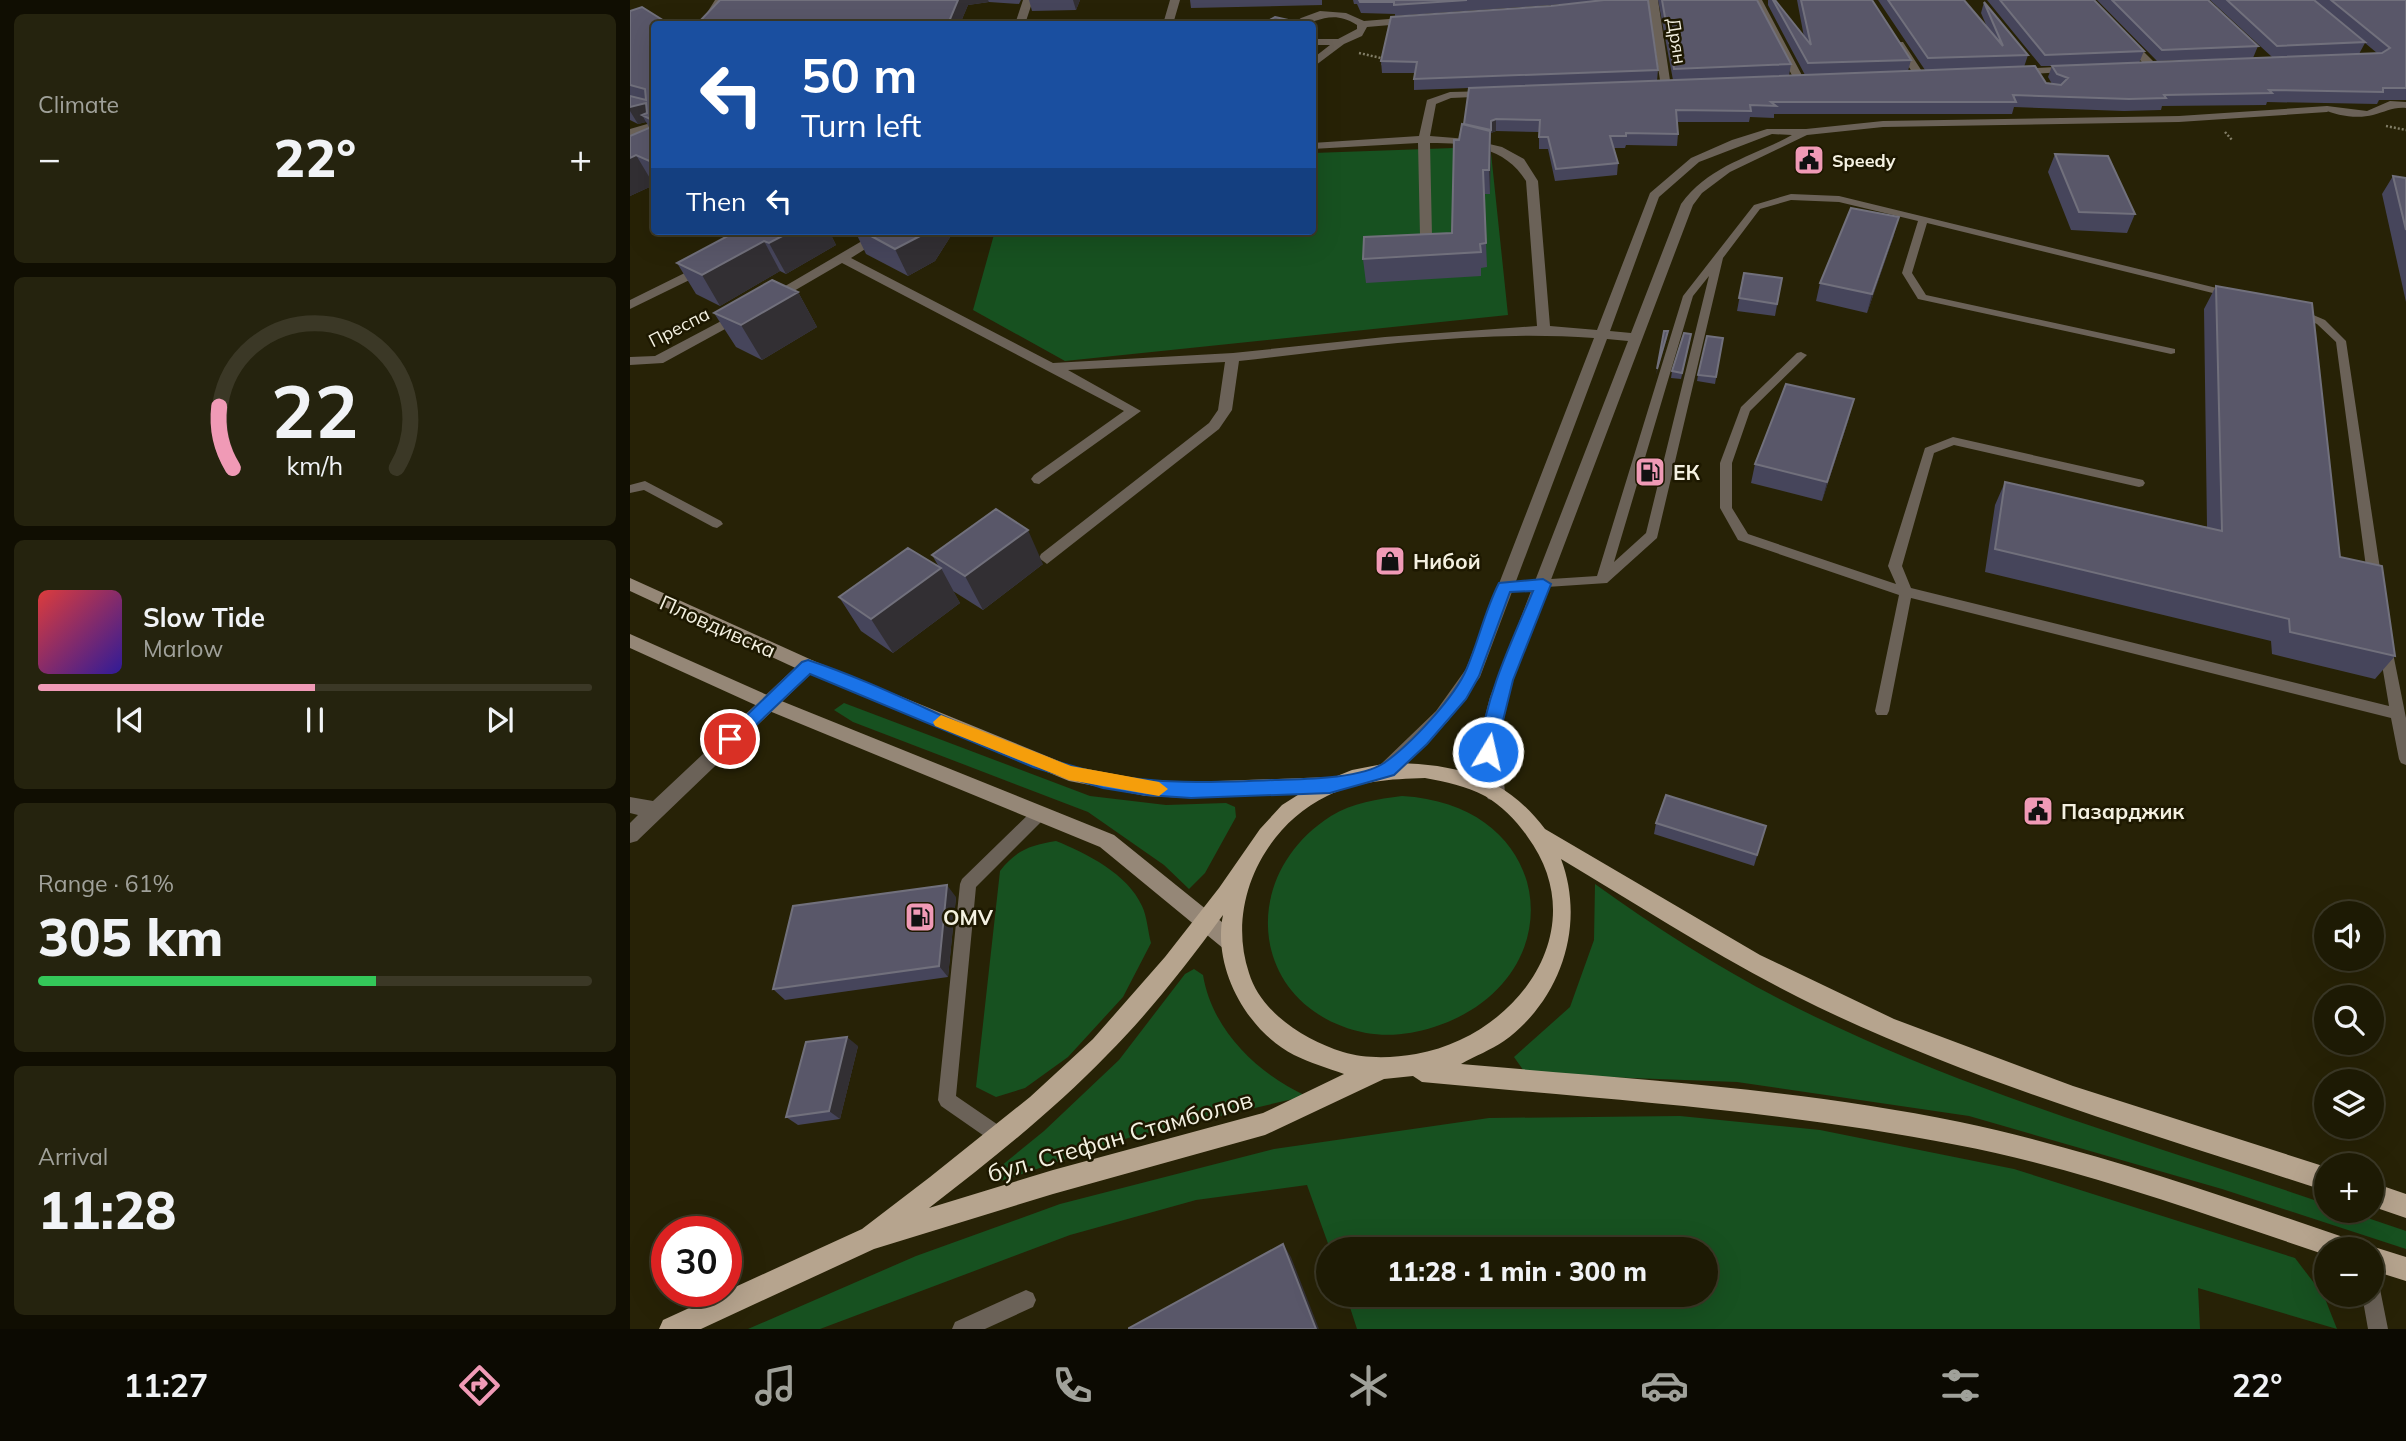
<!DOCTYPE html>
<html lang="en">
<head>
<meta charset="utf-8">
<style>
	:root { --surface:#1d1a04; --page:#25230e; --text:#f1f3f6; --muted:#a0a19a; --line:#3b3826; --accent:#f09ab6 }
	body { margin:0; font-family:Mulish,sans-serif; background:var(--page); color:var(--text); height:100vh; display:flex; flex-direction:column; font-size:26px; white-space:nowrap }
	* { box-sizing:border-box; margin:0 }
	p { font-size:23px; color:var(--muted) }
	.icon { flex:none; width:38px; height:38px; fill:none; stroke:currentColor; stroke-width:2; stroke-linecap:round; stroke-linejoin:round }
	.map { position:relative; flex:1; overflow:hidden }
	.sheet { display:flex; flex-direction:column; gap:14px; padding:14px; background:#100e02; width:630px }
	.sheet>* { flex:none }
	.guide { position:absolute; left:21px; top:21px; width:665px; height:214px; border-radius:7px; box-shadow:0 7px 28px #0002,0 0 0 2px var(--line); background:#1a4fa0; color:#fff; overflow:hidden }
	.controls { position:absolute; left:1684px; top:901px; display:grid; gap:14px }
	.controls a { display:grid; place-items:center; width:70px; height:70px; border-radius:50%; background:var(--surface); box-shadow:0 7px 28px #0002,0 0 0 2px var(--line); font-size:35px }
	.speed { position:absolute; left:21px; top:1216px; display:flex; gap:14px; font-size:35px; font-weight:700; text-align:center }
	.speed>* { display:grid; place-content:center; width:91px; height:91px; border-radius:50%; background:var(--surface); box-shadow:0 7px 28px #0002,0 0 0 2px var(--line); line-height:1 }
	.speed .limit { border:10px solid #d22; background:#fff; color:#111 }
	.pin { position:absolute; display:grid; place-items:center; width:60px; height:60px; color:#fff; margin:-30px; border:4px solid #fff; border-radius:50%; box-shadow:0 2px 7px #0007 }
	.me { position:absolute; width:77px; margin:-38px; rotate:9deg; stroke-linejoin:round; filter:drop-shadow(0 0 5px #0008) }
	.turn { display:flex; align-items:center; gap:24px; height:147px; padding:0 35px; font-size:32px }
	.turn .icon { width:91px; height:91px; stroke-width:2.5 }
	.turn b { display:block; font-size:49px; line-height:60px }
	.then { display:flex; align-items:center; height:66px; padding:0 35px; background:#0003; gap:14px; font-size:26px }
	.big { font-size:52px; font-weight:800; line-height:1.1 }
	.sheet .tile { flex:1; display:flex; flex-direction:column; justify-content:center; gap:10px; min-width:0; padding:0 24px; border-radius:10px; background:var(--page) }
	.sheet .dial { align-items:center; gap:0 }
	.dial svg { height:182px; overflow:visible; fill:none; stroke:var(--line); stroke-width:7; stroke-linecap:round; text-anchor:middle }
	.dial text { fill:var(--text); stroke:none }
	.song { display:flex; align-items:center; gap:21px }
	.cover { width:84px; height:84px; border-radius:10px; background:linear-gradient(135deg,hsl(0 70% 55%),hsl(250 70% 35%)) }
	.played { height:7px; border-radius:4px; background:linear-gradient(90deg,var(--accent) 50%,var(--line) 50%) }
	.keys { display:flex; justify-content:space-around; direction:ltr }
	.heat { display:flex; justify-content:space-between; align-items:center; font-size:38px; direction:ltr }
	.charge { height:10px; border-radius:5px; background:linear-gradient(90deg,#34c759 61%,var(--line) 0) }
	.trip { position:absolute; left:686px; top:1237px; width:402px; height:70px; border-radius:35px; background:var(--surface); box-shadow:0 7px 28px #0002,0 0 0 2px var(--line); font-weight:800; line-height:70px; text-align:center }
	.tabs { display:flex; height:112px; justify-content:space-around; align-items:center; background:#0c0a02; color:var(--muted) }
	.tabs .icon { width:49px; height:49px }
	.tabs .current { color:var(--accent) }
	.tabs b { font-size:32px; color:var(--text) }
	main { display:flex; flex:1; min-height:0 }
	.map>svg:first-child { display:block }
	.green { fill:#175120 }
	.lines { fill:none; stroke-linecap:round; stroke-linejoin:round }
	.path { stroke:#817d66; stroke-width:2.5; stroke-dasharray:2 2; stroke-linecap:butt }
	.lane { fill:#6b6258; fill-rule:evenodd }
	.street { fill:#6b6258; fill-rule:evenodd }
	.secondary { fill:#958777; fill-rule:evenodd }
	.primary { fill:#b6a48e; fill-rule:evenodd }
	.wall { fill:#46455b }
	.shaded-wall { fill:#322f33 }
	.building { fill:#595769; stroke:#71707c; stroke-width:2 }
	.route { fill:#1a73e8; stroke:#114b97; stroke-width:2 }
	.slow { fill:#f59e0b }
	.labels { text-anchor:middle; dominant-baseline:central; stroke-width:5; stroke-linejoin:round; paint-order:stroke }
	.far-street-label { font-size:18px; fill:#f4f1e1; stroke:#1d1800 }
	.far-poi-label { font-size:18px; font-weight:bold; fill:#f4f1e1; stroke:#1d1800; text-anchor:start }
	.poi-label { font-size:21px; font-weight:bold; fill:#f4f1e1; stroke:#1d1800; text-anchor:start }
	.street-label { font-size:21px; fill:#f4f1e1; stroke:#1d1800 }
	.near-street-label { font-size:24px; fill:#f4f1e1; stroke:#1d1800 }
</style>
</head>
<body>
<main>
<section class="sheet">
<div class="tile"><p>Climate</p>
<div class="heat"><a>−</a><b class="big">22°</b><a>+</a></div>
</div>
<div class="tile dial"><svg viewBox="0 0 100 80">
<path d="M14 69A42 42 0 1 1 86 69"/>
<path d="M14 69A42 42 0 0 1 8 42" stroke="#f09ab6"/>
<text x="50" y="56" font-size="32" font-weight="700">22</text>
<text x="50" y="72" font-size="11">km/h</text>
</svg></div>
<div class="tile">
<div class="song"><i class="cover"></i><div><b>Slow Tide</b><p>Marlow</p></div></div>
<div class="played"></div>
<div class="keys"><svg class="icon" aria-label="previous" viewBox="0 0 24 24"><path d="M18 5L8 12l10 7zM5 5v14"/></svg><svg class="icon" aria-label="pause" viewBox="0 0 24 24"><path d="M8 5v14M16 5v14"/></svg><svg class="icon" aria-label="next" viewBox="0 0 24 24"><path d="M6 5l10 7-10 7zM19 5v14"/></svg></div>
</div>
<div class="tile"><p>Range · 61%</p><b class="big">305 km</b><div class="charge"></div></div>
<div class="tile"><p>Arrival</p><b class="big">11:28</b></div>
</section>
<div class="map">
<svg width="1776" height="1329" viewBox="0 0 1776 1329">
	<rect width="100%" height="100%" fill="#272206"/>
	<path class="green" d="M824,148L861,153L878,315L435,361L343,310L365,231H682L683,153Z
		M214,703L460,796L536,805L596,803L605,807L606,817L575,873L559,889L534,865L458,812L223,722L204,710Z
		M772,796C930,805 945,982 804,1027C783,1034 759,1037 736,1033C620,1010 605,877 701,816C722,803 748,799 772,796Z
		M426,841C456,853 498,874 512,906C517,916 518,932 521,943L493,997L438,1057L395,1088L366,1097L346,1087L370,871C386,850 401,845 426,841Z
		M965,884C1041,939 1121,988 1207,1027C1363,1100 1533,1148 1696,1204V1211H1717L1776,1231V1249L1592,1189L1339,1116L1107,1082L896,1074L884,1057L940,1007L964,940Z
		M564,969L573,975C582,1030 627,1073 676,1096L504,1136L368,1182L365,1171L414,1131L489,1060L555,974Z
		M1050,1116L1190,1130L1384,1169L1665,1258L1694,1296L1707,1329L1568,1288L1570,1329H727L716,1295H1076V1250L700,1249L677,1185L566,1200L440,1235L190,1329H118L286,1256L430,1204L644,1149L859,1118Z"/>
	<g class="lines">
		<path class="path" d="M729,53L751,58L753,65
			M1756,126L1776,130
			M1595,132L1602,140"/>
		<path class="lane" d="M1760,101L1776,102V108C1762,107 1756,112 1743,115C1728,119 1706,116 1693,109L1697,106L1737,111Z
			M1161,194L1209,196L1599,291L1604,294L1599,297L1297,223L1282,273L1296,295L1545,349V353L1541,354L1288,299L1272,273L1288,221L1209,202L1161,200L1130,209L1093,258L1027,538L977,583L870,590L868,587L875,582L967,576L1053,296L1124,205ZM1079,276L1016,533L984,562L1063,296Z
			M1667,308L1695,320L1716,341L1752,582L1745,587L1738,582L1706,342L1687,324L1663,313V309Z
			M1171,352L1177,355L1175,357L1120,411L1102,463V508L1118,534L1266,584L1258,566L1295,448L1323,437L1513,480L1515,483L1513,486L1509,487L1324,445L1304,453L1272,566L1281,588L1759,706L1749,647L1756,642L1761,643L1776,718V765L1771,763L1769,759L1761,718L1281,598L1259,711L1257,715H1247L1245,711L1269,595L1108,540L1090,508V463L1111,407L1167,353Z
			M15,481L91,521L93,524L87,528L83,527L14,490L0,493V485Z
			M410,806L415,808L418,813L415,818L346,887L326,1096L377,1131L379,1138L377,1145L370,1147L311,1106L308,1100L330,884L332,879L405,808Z
			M1741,1276L1748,1279L1758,1329H1738L1732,1295H1741Z
			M396,1290L403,1293L406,1300L403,1307L355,1329H322L325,1322Z"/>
		<path class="street" d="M85,0H95L80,24H70Z
			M393,0H403L395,24H385Z
			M540,0H550L543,24H533Z
			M1018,0H1028L1041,87L1036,90L1031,87Z
			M1122,0H1132L1175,81L1174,83L1165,81Z
			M690,11L716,13L734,21L784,17L789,20L784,23L737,27L732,36L714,44L682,68V59L700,45H682V39H708L727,29V25C699,7 687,26 662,24L671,18Z
			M1491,37H1499L1526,64V68H1518L1491,41Z
			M1265,42H1273L1295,76L1294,78H1286L1264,44Z
			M1445,66L1450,69L1449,71L1385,75L1380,72L1385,69Z
			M861,91L866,94L865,96L821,98L806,104L800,136L838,139L872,147L894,159L908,181L920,326L967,330L1020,193L1061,158L1102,140L1137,129H1176L1253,121L1549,116L1697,106L1702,109L1697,112L1549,122L1253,127L1177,135L1100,172L1072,193L1063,205L883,680L870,736L875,793L872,799L865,801L858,799C843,768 852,727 860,697L998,341L977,339L850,677L818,721L765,776L758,778L751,776L749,770L751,764L806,711L836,669L964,338C846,329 726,348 609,361L602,410L589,429L417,564L409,558L411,554L579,423L588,410L595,362L438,370L511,411L409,484L404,483L401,479L404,475L494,411L212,263L145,302H135L133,299L249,231H264L221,258L423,363L603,353L755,337L907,326L896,181C875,147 838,143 800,143L802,236L796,240L790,236L788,143L682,149V143L789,136L797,100L820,92ZM1142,134L1162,135C1122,157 1079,165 1051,204L1001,333L980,331L1029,197L1069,162Z
			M24,122V128L0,136V129Z
			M75,263L80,264V270L0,309V300Z
			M112,310L117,311V317L33,363L0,365V357L25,356Z
			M178,659L184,661L187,666L184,671L7,841L0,843V823L8,815L0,813V797L23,801L172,661Z"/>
		<path class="secondary" d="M0,578L184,661L441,766L516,780L561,782L700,777L707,779L709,785L707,791L700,793L561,798L516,796L439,781L172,671L0,591Z
			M0,634L144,698L484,835L608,935L611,942L608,949L601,952L594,949L470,847L132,708L0,648Z"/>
		<path class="primary" d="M758,763C824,763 874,775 915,829L1130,955L1264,1019L1443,1086L1696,1167V1191C1525,1135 1351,1085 1188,1007C1099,964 1016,910 931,859C956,925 931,1000 874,1041C861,1050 845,1056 831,1064C997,1079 1166,1088 1330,1122C1462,1150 1589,1195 1716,1238L1725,1241L1728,1250H1696V1255C1574,1214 1453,1169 1327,1145C1151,1110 970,1099 792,1082L783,1076L754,1079L635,1135L423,1194L244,1249L71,1329H29L33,1320L232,1229L300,1177L400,1097L463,1039L535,957L589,888L630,829L652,805L682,786L722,770ZM795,778C816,782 836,786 855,796C872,806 886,820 897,836C966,929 887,1036 786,1054C763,1058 735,1059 713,1052C675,1040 631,1013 619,973C596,905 633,827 697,796C728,781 760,779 795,778ZM593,915C582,968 617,1031 664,1055C680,1063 698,1068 714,1074L633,1113L423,1170L299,1208C361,1160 423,1111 477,1055C520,1012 557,964 593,915Z
			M1741,1182L1776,1194V1218L1741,1206Z
			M1741,1246L1776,1257V1281L1741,1270V1250H1732Z"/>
	</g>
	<path class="wall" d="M90,0H391L389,4L359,2L338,5L330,24H67Z
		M399,0H450L446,10L402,11Z
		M560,0H692V5L561,8Z
		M723,0H1018L1028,70L1027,81L1043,80L1028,0H1127L1161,64L1159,76L1175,75L1138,5V0H1145L1174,37L1167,0H1242L1281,60L1278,71L1295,70L1248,0H1334L1357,27L1351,13L1354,2L1398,55L1394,67L1416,83L1422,84L1418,77L1422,66H1411L1357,0H1464L1514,51L1509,63L1747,53L1735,43L1729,54L1642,57L1580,0H1776V100H1749L1747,104L1637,102L1636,105L1532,106L1531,110L1494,111L1384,107L1382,114H1144V118L1120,117L1119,122H1047L1048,134L1047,146L996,145L995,148H984L988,163L987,175L925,181L918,149H909V132L866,131L861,133L860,142V194H854L857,267L851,268V276L736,283L733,259L822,233L829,140L834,125L839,88L784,90V79L785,73H752L751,61L921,6L949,3L765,16V14L731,13L727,4H724Z
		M1467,0H1578L1628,46L1623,58L1527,61Z
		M0,11L24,24V185L0,196V136L19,127L16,122L8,124L0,120Z
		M1425,154L1505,214L1497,233L1441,230L1418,172Z
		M1763,176L1776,178V302L1752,194Z
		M107,231H199L206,245L156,274L150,271L90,306L66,294L47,263Z
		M225,231H324L305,261L278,276L236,254Z
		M383,231H415L384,233Z
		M1264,235L1237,313L1186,301L1190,283Z
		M1114,273L1152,278L1145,316L1107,311Z
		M1586,286L1710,557L1765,656L1745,679L1642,654L1641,641L1355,572L1365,505L1375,482L1577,527L1574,309Z
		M168,292L187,327L132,360L106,347L84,313Z
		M1093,338L1085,384L1067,381L1068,375Z
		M1060,341L1051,379L1041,378L1042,371Z
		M1219,418L1192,501L1121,483L1125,464Z
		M302,555L413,564L353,610L323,591L330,603L263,653L231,631L209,597L309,567Z
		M1026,823L1136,826L1124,866L1024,834Z
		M326,897L318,977L155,1000L143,989Z
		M228,1046L210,1119L168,1125L156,1117Z"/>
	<path class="shaded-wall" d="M328,0H358L359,2L338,5L330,24H318Z
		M443,0H450L446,10Z
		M16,103L24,118L12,115L16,122L8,124L0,111V107Z
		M866,119V131L861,133V142V121Z
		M860,131L861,155L860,194L859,170Z
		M6,155L24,185L0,196V158Z
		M1269,217L1264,235L1237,313L1242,294Z
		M162,231H199L206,245L156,274L139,243Z
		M295,231H324L305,261L278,276L265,249Z
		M134,241L150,271L90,306L72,275Z
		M168,292L187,327L132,360L111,325Z
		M1038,331L1037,338L1026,375L1027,369Z
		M1224,399L1219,418L1192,501L1197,482Z
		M398,530L413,564L353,610L335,576Z
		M311,568L330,603L263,653L241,619Z
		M317,885L326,897L318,977L309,966Z
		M217,1037L228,1046L210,1119L199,1111Z
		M653,1244L661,1257L689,1329H686Z"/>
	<path class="building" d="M90,0H328L318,24H67Z
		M729,0H837L764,5V2H730Z
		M974,0H1018L1028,70L784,79L787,62L751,61L761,17L921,6Z
		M1032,0H1127L1161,64L1044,69Z
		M1143,0H1145L1181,45L1171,0H1242L1281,60L1178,63Z
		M1258,0H1334L1373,46L1354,2L1398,55L1298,58Z
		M1370,0H1464L1514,51L1415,55Z
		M1482,0H1578L1628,46L1532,50Z
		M1597,0H1684L1735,42L1647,46Z
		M1701,0H1776V88H1753V92L1639,90L1642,93L1534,95L1536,98L1499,99L1383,95L1386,102H1141L1146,106L1120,105L1121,111L1046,110L1048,134L996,133V136H980L988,163L926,169L918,137H909L910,120L866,119L861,121V130L834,124L839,88L1405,66L1416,83L1431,85L1438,78L1427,74L1422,66L1752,53L1760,48Z
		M12,7L39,24H24V121L12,115L17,113L16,103L0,107V96L16,100L15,89L0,85V11Z
		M645,17L676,24H633Z
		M534,21L548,24H528Z
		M832,124L860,131L859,170H853L856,243L850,244L851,252L733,259L734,237L822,233L824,140H829Z
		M21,127L24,133V163L6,155L0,158V136Z
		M1425,154L1478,156L1505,214L1449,212Z
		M1763,176L1776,178V230Z
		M1221,208L1269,217L1242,294L1190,283Z
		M107,231H162L139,243L134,241L72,275L47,263Z
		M232,231H295L294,234L265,249Z
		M1114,273L1152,278L1147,304L1109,298Z
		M142,280L168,292L111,325L84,313Z
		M1586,286L1682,303L1710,557L1752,566L1765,656L1660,632L1659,619L1365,549L1375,482L1592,531Z
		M1034,331H1038L1027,369Z
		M1054,333L1061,334L1052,373L1042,371Z
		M1077,336L1093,338L1086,377L1068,375Z
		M1156,384L1224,399L1197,482L1125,464Z
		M366,509L398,530L335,576L302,555Z
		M278,548L311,568L241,619L209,597Z
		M1036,795L1136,826L1127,855L1026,823Z
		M317,885L309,966L143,989L163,906Z
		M217,1037L199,1111L156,1117L176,1042Z
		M653,1244L686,1329H499V1328Z"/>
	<path class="route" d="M913,579L921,584L883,680L864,757L858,759L849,752C856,695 881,643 903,591L880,592L849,676L836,699L797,744L764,775L700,793L561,798L516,795L473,788L403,767L180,674L106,744L100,746L92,739L172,662L178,660C278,693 371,753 475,774C531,785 588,782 645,780C673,779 730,779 754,763C780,745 825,697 837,668C849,640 855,610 869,583Z"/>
	<path class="slow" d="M311,715L441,766L529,782L538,789L529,796L439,780L305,726L303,722Z"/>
	<defs>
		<g id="civic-square" transform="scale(1.575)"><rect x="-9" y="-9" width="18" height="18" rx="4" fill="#f09ab6" stroke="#1d1800"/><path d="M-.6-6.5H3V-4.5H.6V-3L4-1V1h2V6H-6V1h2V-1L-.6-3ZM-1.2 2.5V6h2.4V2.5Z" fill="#111"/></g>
		<g id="fuel-square" transform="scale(1.575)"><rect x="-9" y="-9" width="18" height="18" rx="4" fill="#f09ab6" stroke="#1d1800"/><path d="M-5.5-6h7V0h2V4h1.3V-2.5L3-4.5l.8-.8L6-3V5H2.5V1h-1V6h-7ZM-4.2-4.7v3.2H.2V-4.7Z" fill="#111"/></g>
		<g id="shop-square" transform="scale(1.575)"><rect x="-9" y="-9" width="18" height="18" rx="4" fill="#f09ab6" stroke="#1d1800"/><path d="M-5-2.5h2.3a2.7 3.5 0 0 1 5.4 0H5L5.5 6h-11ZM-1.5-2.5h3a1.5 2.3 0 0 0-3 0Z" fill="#111"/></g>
	</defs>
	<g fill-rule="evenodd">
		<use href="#civic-square" x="1179" y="160"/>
		<use href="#fuel-square" x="1020" y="472"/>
		<use href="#shop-square" x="760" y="561"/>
		<use href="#civic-square" x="1408" y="811"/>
		<use href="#fuel-square" x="290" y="917"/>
	</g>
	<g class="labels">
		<g class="far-street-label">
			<text transform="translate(1047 41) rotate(81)">Дрян</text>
			<text transform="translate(49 327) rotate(-27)">Преспа</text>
		</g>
		<g class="far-poi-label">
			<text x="1202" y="160">Speedy</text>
		</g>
		<g class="poi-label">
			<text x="1043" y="472">ЕК</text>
			<text x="783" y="561">Нибой</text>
			<text x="1431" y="811">Пазарджик</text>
			<text x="313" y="917">OMV</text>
		</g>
		<g class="street-label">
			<text transform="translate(88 626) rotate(24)">Пловдивска</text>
		</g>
		<g class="near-street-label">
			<text transform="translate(490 1136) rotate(-16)">бул. Стефан Стамболов</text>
		</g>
	</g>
</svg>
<div class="controls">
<a><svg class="icon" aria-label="sound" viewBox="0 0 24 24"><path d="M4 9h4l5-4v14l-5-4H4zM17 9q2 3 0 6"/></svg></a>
<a><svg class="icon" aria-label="search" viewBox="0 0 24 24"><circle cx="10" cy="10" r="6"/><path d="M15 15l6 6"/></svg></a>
<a><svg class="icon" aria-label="layers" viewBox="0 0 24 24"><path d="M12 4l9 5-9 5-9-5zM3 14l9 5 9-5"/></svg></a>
<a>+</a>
<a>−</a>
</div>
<div class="speed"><div class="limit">30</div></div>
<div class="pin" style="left:100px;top:739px;background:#d93025"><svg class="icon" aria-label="arrive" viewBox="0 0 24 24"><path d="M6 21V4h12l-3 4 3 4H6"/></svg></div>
<svg class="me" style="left:858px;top:752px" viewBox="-20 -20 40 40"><circle r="17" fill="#1a73e8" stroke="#fff" stroke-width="3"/><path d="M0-11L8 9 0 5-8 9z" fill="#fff"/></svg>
<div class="trip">11:28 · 1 min · 300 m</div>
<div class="guide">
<div class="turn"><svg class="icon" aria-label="left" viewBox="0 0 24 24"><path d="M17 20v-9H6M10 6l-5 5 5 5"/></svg><div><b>50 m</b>Turn left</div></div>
<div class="then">Then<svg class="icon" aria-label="left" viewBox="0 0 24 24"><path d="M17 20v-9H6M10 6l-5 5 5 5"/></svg></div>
</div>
</div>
</main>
<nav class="tabs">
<b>11:27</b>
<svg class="icon current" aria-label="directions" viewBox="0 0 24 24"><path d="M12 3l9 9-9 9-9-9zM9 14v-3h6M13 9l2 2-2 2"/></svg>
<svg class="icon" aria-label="music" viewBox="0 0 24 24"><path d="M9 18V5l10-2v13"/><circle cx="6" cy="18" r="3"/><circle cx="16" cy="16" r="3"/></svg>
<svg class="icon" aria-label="phone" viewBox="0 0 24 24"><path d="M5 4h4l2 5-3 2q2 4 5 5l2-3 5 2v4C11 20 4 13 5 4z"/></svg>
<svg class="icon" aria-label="climate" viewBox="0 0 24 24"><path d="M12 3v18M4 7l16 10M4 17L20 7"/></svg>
<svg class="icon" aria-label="car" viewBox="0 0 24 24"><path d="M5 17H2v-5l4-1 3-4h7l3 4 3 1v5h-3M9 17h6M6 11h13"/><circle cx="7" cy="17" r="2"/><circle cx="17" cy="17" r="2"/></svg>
<svg class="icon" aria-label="filters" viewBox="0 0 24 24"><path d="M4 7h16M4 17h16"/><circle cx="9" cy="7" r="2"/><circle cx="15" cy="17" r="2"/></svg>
<b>22°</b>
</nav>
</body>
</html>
